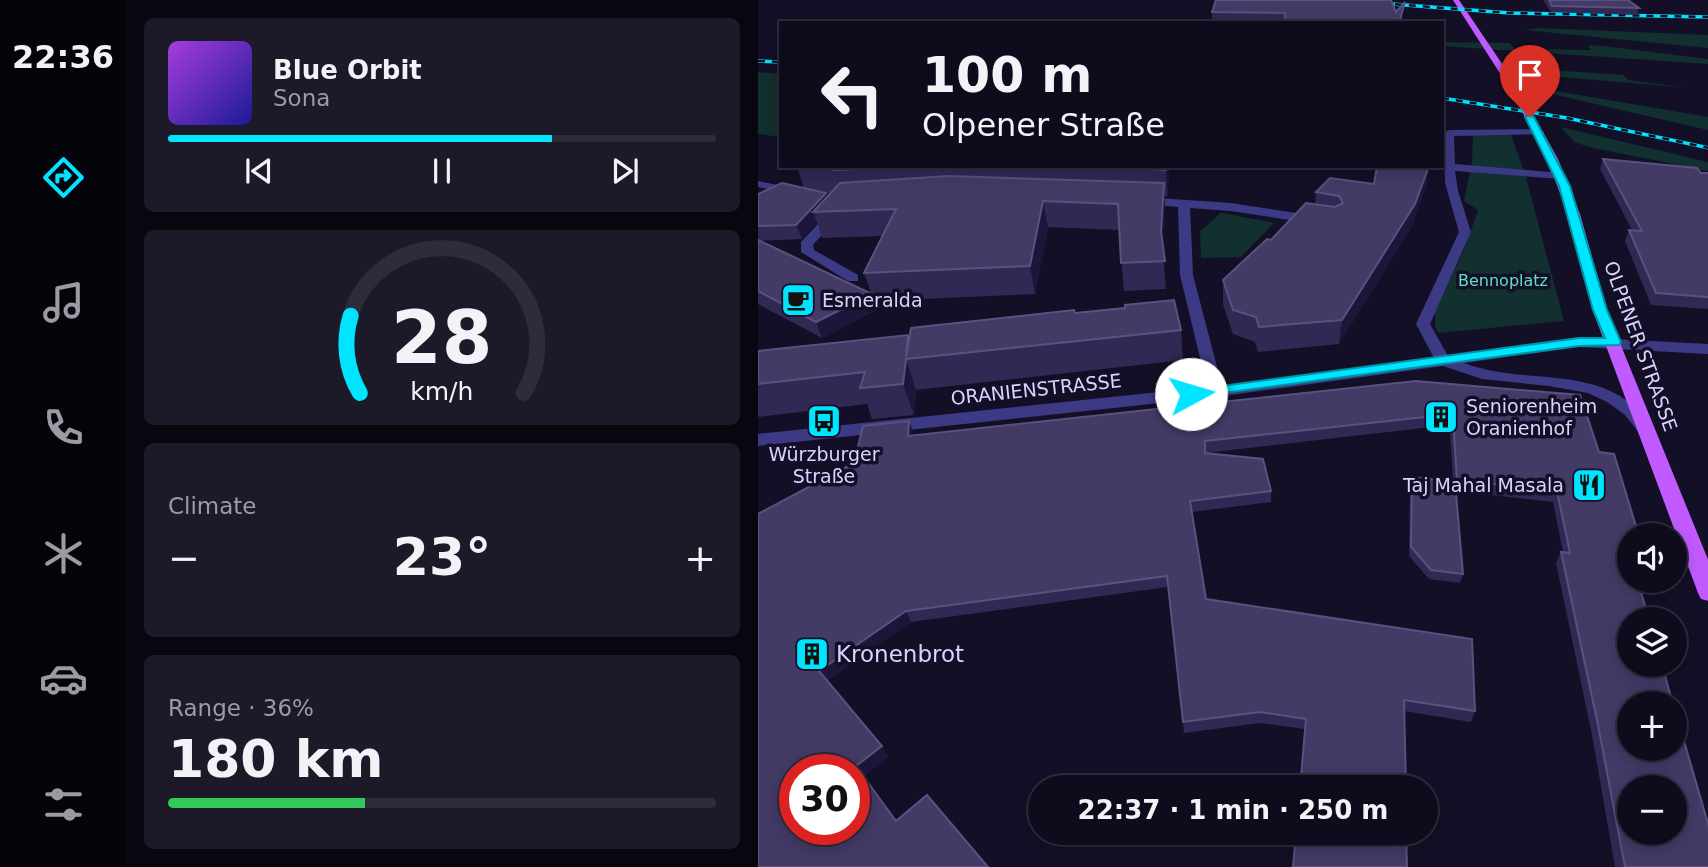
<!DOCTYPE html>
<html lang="en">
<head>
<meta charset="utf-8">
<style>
	:root { --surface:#0e0b1c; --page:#1c1929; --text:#f1f3f6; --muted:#9b9ba3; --line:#2e2b3b; --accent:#00e5ff }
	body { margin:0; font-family:"DejaVu Sans",sans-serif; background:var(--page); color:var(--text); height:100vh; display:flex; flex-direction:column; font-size:26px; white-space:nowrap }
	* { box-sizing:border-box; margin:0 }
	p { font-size:23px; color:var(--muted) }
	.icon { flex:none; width:38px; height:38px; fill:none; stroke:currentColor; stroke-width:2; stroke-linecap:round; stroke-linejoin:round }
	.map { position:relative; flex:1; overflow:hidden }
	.drawer { display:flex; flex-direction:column; gap:18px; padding:18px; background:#08060f; width:632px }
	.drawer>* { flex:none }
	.top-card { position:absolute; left:21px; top:21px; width:665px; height:147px; border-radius:0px; box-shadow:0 4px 18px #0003,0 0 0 2px var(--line); background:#0e0b1c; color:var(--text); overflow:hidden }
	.tools { position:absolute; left:859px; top:523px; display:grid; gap:14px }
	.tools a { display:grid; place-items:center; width:70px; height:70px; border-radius:50%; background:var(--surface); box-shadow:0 4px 18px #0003,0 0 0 2px var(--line); font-size:35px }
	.speed { position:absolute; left:21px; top:754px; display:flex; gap:14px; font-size:35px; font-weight:700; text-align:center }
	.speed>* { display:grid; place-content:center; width:91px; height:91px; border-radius:50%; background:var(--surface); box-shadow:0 4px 18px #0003,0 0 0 2px var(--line); line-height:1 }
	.speed .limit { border:10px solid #d22; background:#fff; color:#111 }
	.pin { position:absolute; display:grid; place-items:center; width:60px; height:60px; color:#fff; margin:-72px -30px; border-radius:50% 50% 50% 0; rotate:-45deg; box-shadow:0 0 7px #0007 }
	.pin .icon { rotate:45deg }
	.me { position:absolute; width:77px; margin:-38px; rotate:84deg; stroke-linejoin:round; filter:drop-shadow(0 0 5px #0008) }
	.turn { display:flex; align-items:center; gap:24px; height:147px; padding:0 28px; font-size:32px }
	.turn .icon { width:91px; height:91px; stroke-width:2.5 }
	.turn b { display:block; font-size:49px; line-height:60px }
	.big { font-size:52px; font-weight:600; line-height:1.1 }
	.drawer .tile { flex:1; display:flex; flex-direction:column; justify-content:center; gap:10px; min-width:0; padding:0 24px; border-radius:10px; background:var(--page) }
	.drawer .dial { align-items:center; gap:0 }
	.dial svg { height:182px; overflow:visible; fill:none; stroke:var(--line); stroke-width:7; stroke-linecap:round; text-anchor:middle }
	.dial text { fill:var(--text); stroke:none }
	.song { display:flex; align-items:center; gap:21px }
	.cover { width:84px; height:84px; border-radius:10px; background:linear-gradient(135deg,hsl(280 70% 55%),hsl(240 70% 35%)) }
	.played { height:7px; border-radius:4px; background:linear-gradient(90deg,var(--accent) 70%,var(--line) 70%) }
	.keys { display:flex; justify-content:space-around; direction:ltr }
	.heat { display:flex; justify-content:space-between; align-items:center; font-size:38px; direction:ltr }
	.charge { height:10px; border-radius:5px; background:linear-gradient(90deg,#34c759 36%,var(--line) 0) }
	.trip { position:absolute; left:270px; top:775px; width:410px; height:70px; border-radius:35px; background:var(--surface); box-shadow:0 4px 18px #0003,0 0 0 2px var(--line); font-weight:600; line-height:70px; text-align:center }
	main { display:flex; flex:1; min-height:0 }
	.menu { display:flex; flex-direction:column; width:126px; justify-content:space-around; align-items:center; background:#06040b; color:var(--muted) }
	.menu .icon { width:49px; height:49px }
	.menu .selected { color:var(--accent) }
	.menu b { font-size:32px; color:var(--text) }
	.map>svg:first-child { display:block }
	.green { fill:#12302f }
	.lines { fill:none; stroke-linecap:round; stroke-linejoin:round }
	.minor { fill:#3d3a85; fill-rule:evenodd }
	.primary { fill:#c25bff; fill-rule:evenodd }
	.rail-casing { stroke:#00e5ff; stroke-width:3.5 }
	.rail { stroke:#130f26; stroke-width:2.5; stroke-dasharray:7; stroke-linecap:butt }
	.wall { fill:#312854; fill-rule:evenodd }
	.shaded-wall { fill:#1d163a }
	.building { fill:#433a66; stroke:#5a527e; stroke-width:2; fill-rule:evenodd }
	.route { fill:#00e5ff; stroke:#0095a6; stroke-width:2 }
	.labels { text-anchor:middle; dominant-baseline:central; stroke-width:7; stroke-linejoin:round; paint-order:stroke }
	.far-park-label { font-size:16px; fill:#5fe0c0; stroke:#130f26 }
	.poi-label { font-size:19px; fill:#d9d4ff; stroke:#130f26; text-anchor:start }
	.street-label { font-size:19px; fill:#d9d4ff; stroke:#130f26 }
	.near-poi-label { font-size:23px; fill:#d9d4ff; stroke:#130f26; text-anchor:start }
</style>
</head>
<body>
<main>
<nav class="menu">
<b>22:36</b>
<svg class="icon selected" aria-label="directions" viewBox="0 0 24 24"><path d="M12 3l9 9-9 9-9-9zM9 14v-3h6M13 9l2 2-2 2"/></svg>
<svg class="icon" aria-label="music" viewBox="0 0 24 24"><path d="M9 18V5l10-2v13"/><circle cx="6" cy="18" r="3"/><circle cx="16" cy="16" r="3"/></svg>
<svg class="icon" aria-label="phone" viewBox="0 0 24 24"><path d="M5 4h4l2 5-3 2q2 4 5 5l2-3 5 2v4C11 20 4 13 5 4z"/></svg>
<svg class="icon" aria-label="climate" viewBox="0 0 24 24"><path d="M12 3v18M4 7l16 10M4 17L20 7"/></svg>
<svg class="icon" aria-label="car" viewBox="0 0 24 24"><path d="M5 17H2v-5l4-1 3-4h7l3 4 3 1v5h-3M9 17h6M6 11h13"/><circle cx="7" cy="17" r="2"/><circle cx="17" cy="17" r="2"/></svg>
<svg class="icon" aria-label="filters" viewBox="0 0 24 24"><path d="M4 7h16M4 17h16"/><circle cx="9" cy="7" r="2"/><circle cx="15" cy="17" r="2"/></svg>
</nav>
<section class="drawer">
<div class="tile">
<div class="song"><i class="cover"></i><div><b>Blue Orbit</b><p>Sona</p></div></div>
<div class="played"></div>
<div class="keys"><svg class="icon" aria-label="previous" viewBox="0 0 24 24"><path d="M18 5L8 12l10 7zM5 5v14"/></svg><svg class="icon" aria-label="pause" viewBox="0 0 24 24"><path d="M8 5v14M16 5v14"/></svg><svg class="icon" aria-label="next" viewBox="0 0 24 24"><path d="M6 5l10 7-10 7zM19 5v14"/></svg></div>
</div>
<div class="tile dial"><svg viewBox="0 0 100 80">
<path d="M14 69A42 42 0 1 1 86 69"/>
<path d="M14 69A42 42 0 0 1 10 35" stroke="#00e5ff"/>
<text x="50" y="56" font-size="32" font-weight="700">28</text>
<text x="50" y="72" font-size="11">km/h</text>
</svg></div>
<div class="tile"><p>Climate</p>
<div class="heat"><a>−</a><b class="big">23°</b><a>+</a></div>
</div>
<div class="tile"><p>Range · 36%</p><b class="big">180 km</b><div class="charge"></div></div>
</section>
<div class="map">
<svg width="951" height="867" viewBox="0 0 951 867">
	<rect width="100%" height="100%" fill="#130f26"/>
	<path class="green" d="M781,28L950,35V48L765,30Z
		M684,42L751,43L757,49L833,50L830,45L845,46L950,59V64L684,46Z
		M763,68L865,75L870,80L931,88L781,75L779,71Z
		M0,72L23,74V137L0,134Z
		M758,84L950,117V130L760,86Z
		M803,127L950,162V171L835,148L816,142Z
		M715,135H753L767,174L806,321L680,333L677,326V312L706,250L720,210L706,201L714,162Z
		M463,213H464L516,223L483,257L443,258L442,231Z"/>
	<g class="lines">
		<path class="minor" d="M781,129L786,132L785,134L696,136L697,164L803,173L809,176L803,179L697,171L700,191L713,232L672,324L690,356L821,337L951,344V354L821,347L706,363C771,388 850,359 896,429L893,433H881L867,415L849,402L830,393L791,386L724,379L685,366L458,397L0,446V434L449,387L422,275L420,207L380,203L378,201L384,197L473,203L557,216L563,220L557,224L473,211L432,208L435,275L464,386L676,358L658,324L701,232L687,183L686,133L691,130Z
			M0,181L43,190L45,192L39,195L0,187Z
			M73,210L83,213L55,245L56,250L100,275V281H90L43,252V242Z"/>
		<path class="primary" d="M695,0H701L761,89L800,159L822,214L849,311L951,562V601L943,599L940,593L835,311L810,214L789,159L752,89Z"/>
		<g class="rail-casing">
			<path id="rail" d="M581,0L752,13L951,17
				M0,61L23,62
				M684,98L809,118L951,148"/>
		</g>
		<use href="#rail" class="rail"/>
	</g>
	<path class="wall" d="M785,0H870L881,8L879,15L793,12Z
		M454,12H638L645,17L643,23H454Z
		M845,159L951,173V309L893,305L867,241L871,230H874L842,169Z
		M39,166H411V180L409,196H406L407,209L405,250L408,289L366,291L361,230L290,227L277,294L117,301L120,309L64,338L0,304V194L46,188ZM62,191L72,193L69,196ZM59,222L64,238L125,236L106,273L113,293L1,241L44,239Z
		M669,183L654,226L581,344L500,352L497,342L475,334L465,304V280L513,240L557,205L558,192L616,184Z
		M423,330L425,360L158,390L156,415L114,419L109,404L0,417V351L151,339Z
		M822,395L951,867H857L834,735L798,563L803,552H805L795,502L698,491L705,574L702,583L671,579L651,556L652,486L654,477L695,481L692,430L665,428L447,453L513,491V502L434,512L448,599L717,711L713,722L646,711L547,729L502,723L426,733L410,587L153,622L69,681L130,757L105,776L138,821L0,867L96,463L151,421L155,432L154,436Z"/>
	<path class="shaded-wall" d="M408,166H411V180L409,196Z
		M671,166H672L669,183L654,226L581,344L584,320Z
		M406,183L407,209L405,259L403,232Z
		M68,193L73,207L55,212L59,222L44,239L38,225Z
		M285,201L290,227L277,294L272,266Z
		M114,294L120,309L64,338L58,322Z
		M148,359L158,390L156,415L145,384Z
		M151,421L155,432L154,447L150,436Z
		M148,611L153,622L68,682L61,671Z
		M124,746L130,757L104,777L98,766Z"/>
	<path class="building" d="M458,0H633L638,12L647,2L641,23H630L631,22L527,20V13L454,12Z
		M791,0H870L881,8L794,6Z
		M845,159L939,168L943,173H951V297L898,293L871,230L884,231Z
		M56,166H160L78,170Z
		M340,166H408V170Z
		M619,166H671L657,204L584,320L501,327L498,317L475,310L465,280L509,239L513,240L548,203L577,207L585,203L581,196L558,192L572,178L616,184Z
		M191,176L406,183L403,232L407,261L363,263L360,204L285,201L272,266L106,273L138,209L55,212L82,183Z
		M24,183L68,193L38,225L0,226V194Z
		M0,240L114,294L58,322L0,291Z
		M416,300L423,330L148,359L145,384L102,388L107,372L0,384V351L150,335L148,357L153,328L316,310L317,313L367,308V305Z
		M658,381L822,395L841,452L856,454L881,536H872V581H880L891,620H872V665H904L915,704H872V749H917V710L951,827V867H867L840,725L803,552L812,553L799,491L699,480L695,419L667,417L447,441V453L505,459L513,491L432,501L448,599L714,639L717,711L646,700L648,788H542L548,719L502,712L425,722L409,576L148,611L61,671L124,746L98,766L138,821L169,795L230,867H0V514L96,463L105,426L151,421L150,436ZM37,770H96V830H37ZM872,788H917V833H872Z
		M654,477L697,482L705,574L673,570L653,547Z
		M538,833H648L649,867H535Z"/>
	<path class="route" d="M772,114L776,117L812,186L849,310L863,342L861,345L821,346L427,398L425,394L433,390L821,338H847L835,310L801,186L767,117Z"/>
	<defs>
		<g id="cafe-square" transform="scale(1.75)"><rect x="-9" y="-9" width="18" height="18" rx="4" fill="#00e5ff" stroke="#130f26"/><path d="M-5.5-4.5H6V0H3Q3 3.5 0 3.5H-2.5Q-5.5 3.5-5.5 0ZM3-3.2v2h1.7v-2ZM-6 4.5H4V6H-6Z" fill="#111"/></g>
		<g id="building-square" transform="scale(1.75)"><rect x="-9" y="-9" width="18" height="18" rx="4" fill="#00e5ff" stroke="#130f26"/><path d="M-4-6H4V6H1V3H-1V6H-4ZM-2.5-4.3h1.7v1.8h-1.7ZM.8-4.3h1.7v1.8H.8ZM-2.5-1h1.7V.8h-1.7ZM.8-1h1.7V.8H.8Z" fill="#111"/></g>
		<g id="bus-square" transform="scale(1.75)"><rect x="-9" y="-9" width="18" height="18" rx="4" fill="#00e5ff" stroke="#130f26"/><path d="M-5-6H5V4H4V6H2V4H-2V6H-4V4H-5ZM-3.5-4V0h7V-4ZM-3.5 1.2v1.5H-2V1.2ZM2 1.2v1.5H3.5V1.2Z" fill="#111"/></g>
		<g id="restaurant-square" transform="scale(1.75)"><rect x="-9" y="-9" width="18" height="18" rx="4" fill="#00e5ff" stroke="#130f26"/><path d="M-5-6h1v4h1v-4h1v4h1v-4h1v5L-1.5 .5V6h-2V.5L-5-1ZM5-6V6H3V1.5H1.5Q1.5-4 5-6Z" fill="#111"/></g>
	</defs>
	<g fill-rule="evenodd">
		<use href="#cafe-square" x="40" y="300"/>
		<use href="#building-square" x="683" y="417"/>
		<use href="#bus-square" x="66" y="421"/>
		<use href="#restaurant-square" x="831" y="485"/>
		<use href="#building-square" x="54" y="654"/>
	</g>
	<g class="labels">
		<g class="far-park-label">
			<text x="745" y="280">Bennoplatz</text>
		</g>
		<g class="poi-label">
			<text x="64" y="300">Esmeralda</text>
			<text x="708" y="406">Seniorenheim<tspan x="708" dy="22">Oranienhof</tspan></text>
			<text x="66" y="454" text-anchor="middle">Würzburger<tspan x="66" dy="22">Straße</tspan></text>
			<text x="806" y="485" text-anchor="end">Taj Mahal Masala</text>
		</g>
		<g class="street-label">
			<text transform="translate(883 346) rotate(70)">OLPENER STRASSE</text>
			<text transform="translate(278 389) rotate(-6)">ORANIENSTRASSE</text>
		</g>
		<g class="near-poi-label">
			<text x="78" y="654">Kronenbrot</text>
		</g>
	</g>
</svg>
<div class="tools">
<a><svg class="icon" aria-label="sound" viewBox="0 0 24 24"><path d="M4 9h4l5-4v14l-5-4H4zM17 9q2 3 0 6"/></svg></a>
<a><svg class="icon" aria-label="layers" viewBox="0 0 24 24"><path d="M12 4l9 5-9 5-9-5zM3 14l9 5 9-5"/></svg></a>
<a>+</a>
<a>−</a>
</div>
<div class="speed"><div class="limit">30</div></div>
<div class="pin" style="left:772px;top:117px;background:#d93025"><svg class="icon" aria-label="arrive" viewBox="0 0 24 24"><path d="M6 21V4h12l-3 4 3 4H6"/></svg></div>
<svg class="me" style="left:433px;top:394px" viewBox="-20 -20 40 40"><circle r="19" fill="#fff"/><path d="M0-13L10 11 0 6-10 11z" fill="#00e5ff"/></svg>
<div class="trip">22:37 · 1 min · 250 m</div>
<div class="top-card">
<div class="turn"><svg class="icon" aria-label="left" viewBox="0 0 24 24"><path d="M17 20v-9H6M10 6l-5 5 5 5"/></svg><div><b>100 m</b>Olpener Straße</div></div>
</div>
</div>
</main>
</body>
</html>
